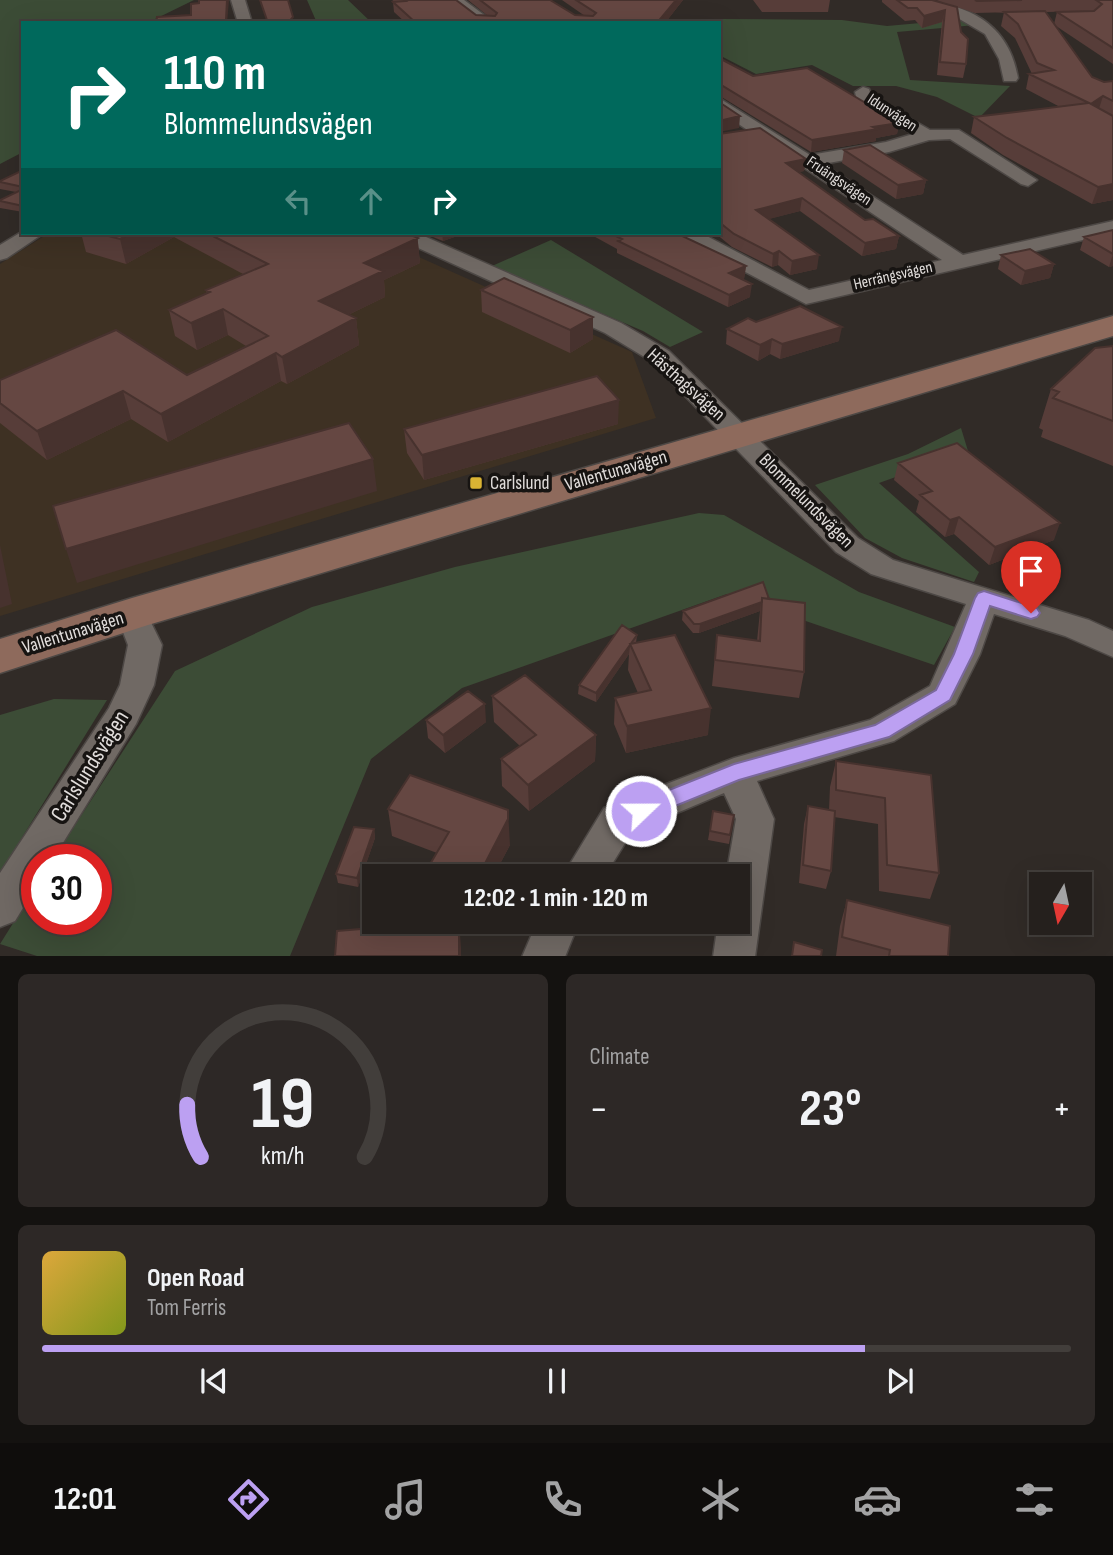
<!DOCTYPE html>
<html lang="en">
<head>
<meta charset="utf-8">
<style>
	:root { --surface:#25201d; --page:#2d2826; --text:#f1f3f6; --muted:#a3a3a4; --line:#423e3b; --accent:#bca0f2 }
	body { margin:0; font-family:"Sofia Sans Condensed",sans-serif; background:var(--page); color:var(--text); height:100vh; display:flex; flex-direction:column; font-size:26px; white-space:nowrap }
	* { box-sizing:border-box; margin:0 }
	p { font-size:23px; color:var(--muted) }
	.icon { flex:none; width:38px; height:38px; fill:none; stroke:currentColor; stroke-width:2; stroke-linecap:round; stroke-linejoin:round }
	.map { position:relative; height:956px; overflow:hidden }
	.side { display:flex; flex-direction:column; gap:18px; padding:18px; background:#141210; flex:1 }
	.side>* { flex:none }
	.guide { position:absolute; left:21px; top:21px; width:700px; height:214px; border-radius:0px; box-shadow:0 7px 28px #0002,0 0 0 2px var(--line); background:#00695c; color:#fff; overflow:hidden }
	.needle { width:46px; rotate:189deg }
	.tools { position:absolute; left:1029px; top:872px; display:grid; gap:14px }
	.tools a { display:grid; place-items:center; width:63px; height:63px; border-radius:0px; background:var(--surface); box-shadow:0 7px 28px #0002,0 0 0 2px var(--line); font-size:35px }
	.speed { position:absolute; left:21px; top:844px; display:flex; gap:14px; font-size:35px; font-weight:700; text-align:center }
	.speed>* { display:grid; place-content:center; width:91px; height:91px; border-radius:50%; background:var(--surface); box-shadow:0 7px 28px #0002,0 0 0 2px var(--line); line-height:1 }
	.speed .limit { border:10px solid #d22; background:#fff; color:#111 }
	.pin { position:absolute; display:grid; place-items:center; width:60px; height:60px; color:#fff; margin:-72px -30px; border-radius:50% 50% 50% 0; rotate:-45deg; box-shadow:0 0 7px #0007 }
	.pin .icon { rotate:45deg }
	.me { position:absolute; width:77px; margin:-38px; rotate:68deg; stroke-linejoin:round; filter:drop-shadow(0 0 5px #0008) }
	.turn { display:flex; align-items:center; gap:24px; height:147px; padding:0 28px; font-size:32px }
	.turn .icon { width:91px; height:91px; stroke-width:2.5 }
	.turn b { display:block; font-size:49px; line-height:60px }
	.lanes { display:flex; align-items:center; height:66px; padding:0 28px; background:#0003; justify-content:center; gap:35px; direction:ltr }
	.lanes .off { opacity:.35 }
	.big { font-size:52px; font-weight:700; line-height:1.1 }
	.side .tile { flex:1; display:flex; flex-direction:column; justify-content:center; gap:10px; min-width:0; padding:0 24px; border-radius:10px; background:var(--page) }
	.side .dial { align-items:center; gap:0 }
	.dial svg { height:182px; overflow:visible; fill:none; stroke:var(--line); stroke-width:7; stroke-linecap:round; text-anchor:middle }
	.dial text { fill:var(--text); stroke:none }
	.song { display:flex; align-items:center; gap:21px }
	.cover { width:84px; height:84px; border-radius:10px; background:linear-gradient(135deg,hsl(40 70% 55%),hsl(70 70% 35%)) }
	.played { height:7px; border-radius:4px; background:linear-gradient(90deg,var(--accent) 80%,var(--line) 80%) }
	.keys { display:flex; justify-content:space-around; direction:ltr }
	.heat { display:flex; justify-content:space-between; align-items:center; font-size:38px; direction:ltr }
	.side .tiles { flex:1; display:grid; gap:18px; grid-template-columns:1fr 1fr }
	.tile:last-child { grid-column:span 2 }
	.trip { position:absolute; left:362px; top:864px; width:388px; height:70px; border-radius:0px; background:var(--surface); box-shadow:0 7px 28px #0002,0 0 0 2px var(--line); font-weight:700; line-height:70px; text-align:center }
	.tab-bar { display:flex; height:112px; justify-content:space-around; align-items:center; background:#0f0d0c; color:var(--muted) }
	.tab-bar .icon { width:49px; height:49px }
	.tab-bar .selected { color:var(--accent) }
	.tab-bar b { font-size:32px; color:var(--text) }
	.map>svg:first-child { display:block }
	.industrial { fill:#3e3123 }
	.green { fill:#3c4c36 }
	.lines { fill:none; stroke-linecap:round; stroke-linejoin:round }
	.minor-casing { stroke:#4d4845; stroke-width:3 }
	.secondary-casing { stroke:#4d4845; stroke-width:3 }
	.minor { fill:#706964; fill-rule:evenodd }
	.secondary { fill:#8e6a5c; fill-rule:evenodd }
	.wall { fill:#573d39; fill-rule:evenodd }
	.shaded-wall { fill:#47322e }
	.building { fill:#654742; stroke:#47322e; stroke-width:2 }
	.route { fill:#bca0f2; stroke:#7a689d; stroke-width:2 }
	.poi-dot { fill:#dab333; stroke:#171412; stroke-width:2.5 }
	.labels { text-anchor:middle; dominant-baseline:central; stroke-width:7; stroke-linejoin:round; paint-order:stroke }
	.far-street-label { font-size:16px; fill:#e1dddb; stroke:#171412 }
	.street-label { font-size:19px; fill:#e1dddb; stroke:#171412 }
	.poi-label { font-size:19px; fill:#e1dddb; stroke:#171412; text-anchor:start }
	.near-street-label { font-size:23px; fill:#e1dddb; stroke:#171412 }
</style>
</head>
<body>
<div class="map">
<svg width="1113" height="957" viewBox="0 0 1113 957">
	<rect width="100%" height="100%" fill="#312b27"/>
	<path class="industrial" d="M49,233H365L632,352L656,418L0,616V264Z"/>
	<path class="green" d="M0,0H194L147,23H23V152L0,164Z
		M307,0H348L372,23H317Z
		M720,19L842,20L887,26L965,19L976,25L897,32L910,80L1010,86L979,118L937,97L896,86H853L812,65L756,74L719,55V23H696Z
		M551,240L703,332L670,347L643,331L492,266Z
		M961,428L968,451L879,483L979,572L974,582L902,558L865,538L815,485L908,454Z
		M699,513L724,515L859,592L955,627L934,665L727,594L462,688L371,759L290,956L40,957L0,944L37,885V919H96V859H53L175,671L312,607L455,567Z
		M54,699L107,700L0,873V715Z"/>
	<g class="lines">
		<g class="minor-casing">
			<path id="minor" d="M231,0H245L252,23H238Z
				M448,0H464L495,23H478Z
				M903,0C959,0 1008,18 1018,78L1016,81H1004L999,59L985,34L956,17Z
				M863,87L869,89L871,96L930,130H959L1037,180L1028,186L1021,184L950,139L929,140L889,152L823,164L963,255L1113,221V233L806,304L679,237L676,233H701L809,290L942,260L719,111V98L810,155L886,142L913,134L857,101L855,92Z
				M23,231L44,233L7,258L0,260V245Z
				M391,233H417L621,323L669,351L858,538L893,560L1089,620L1113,631V657L1065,636L994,614L980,654L955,704L894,741L757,781L774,819L755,957H713L718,922H738V877H726L736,819L724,793L632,832L604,877H562L604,808L734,758L870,720L930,686L966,604L871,574L836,552L651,361L605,333L394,237Z
				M132,603L143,606L162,645L154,685L136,724L53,859H37V885L15,921L0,927V873L109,708L120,685L128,645L116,614L121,606Z
				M537,922H579L565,957H522Z"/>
		</g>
		<g class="secondary-casing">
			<path id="secondary" d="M1113,316V336L148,625L0,673V639L132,598Z"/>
		</g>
		<use href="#minor" class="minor"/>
		<use href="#secondary" class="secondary"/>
	</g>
	<path class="wall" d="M392,0H456L476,15L488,16L468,0H550L575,15L585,16L562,0H683L665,23H406L394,12L393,2H395Z
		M753,0H830L828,12H762Z
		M882,0H932L953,6L936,0H1113V64L1056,26L1092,77L1104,82L1113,81V200L1092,204L1003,155L971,133L974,117L1060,107L1026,89L1029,74H1032L1015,38L1001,26L1004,12H1015L975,13L957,7L966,64L963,78L937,75L942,22L922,28L915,20L905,21L882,2ZM1090,11L1057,12L1054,24L1046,12Z
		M719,58L753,76L899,123L897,134L876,138V141L811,152L720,96Z
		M719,134L806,159L804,171L798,172L865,220L899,236L896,249L862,256L800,211L768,219L817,269L790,275L778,265L772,267L732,247L715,233H719Z
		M844,150L926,180L923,194L896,199L842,163Z
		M23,170V212L0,208V200L16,192L0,189V181Z
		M1113,230V266L1109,267L1080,250L1084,237Z
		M81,233H417L420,263L384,280L385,297L348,315L356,318L359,345L287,384L281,381L168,442L131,419L47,460L0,423V380L187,375L246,346L228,335L197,350L175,336L169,310L207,294L206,290L243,274L174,237L126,264L86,252Z
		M423,233H466L443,241Z
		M588,233H676L746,266L744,279L742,280L750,297L728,307L617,253V249Z
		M1001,255L1054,264L1050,278L1021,285L998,269Z
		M481,290L593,317V339L570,353L482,312Z
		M756,322L839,341L780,359L770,354L758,361L726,344L727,329Z
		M1113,346V466L1041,437L1043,430L1039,428L1051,389Z
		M618,424L424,480L407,453L404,429Z
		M898,463L1054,540L989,565L954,534L945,537L916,512L919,501L894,480Z
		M769,599L804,672L799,698L712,686L717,635L757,641L760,611L699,633H693L682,620L683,611Z
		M637,635L636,643L708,735L626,753L614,724L615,698L638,693L628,670L629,654L596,702L578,694L579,685Z
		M492,696L596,735L595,761L529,811L502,786L501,759L520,746L494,722Z
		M426,720L486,722L445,753L428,738Z
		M836,761L931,775L939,873L930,899L879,891L878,824L834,817L831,871L826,889L799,883L804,824L808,806L829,810L830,787Z
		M388,809L510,845L493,877H427L426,871L437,853L392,836Z
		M713,811L734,815L729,844L708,840Z
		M374,829L375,838L358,887L338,883L336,874Z
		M847,900L948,956H836L840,926Z
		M584,922H611L606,932Z"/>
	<path class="shaded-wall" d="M227,0H229L227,23H226Z
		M676,0H683L665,23H657Z
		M945,10L942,22L922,28L924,16Z
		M721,85L720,96H719V86Z
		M1103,96L1098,112L1091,104Z
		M740,116L739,128L719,132V121Z
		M899,123L897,134L876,138V141L811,152L812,140L873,127Z
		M806,159L804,171L784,175L786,163Z
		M926,180L923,194L896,199L898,185Z
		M1113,184V200L1092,204L1098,187Z
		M802,198L800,211L754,223L756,210Z
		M132,233H172L174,237L126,264L120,239Z
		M403,233H417L420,263L384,280L385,297L323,327L319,301L364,263Z
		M442,233H466L443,241Z
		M899,236L896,249L862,256L865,243Z
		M779,251L778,265L772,267L773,254Z
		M1113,254V266L1109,267Z
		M819,255L817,269L790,275L792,261Z
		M1054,264L1050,278L1021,285L1025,271Z
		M746,266L744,279L728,285L729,273Z
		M752,284L750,297L728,307L729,295Z
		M223,309L228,335L197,350L191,323Z
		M593,317V339L570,353V330Z
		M356,318L359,345L287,384L282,357Z
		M842,327L839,341L780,359L782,344Z
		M772,339L770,354L758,361L760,345Z
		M276,353L281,381L168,442L161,414Z
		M123,391L131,419L47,460L37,431Z
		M619,400L618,424L424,480L422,455Z
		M373,459L377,491L77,583L66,549Z
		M959,517L954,534L945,537L950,520Z
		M1060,523L1054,540L989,565L995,547Z
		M0,545L12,604L0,608Z
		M761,602L760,611L699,633L700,624Z
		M630,646L629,654L596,702V693Z
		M485,704L486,722L445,753L443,735Z
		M711,708L708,735L626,753L627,726Z
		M596,735L595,761L529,811L528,785Z
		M508,810L510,845L493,877H478Z
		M374,829L375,838L358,887L357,878Z
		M459,922L461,947V956H459Z
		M607,922H611L606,932Z"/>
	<path class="building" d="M199,0H227L226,20L227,23H156L157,17L191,15V4L199,3Z
		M260,0H288L293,17L288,23H268Z
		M403,0H456L476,15L495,16L497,13L480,0H550L575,15L593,16L596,13L576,0H676L657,23H416L393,2L405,1Z
		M897,0H932L957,7L961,32L968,39L966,64L940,62L945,10L924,16L917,8H908Z
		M975,0H1022L977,1Z
		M1096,0H1113V48L1057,12L1094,11L1102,4Z
		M1045,11L1092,77L1104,82L1113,81V101L1103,96L1091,104L1113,116V184L1098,187L1007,138L974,117L1089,103L1029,74L1054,70L1037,63L1018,24L1004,12Z
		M719,58L753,76L807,68L899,123L873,127L878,129L812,140L721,85L719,86Z
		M719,102L740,116L719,121Z
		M760,128L806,159L786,163L865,220L873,219L899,236L865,243L802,198L756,210L819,255L792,261L779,251L773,254L734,234L719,222V134Z
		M870,145L926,180L898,185L844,150Z
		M23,170V187L0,182V181Z
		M23,189V206L0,201V200Z
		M1113,230V254L1084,237Z
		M97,233H132L120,239Z
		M207,233H406L418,238L364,263L383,271L319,301L356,318L282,357L276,353L161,414L123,391L37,431L0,403V380L116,330L187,375L268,336L223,309L191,323L169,310L210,292L206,290L268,264Z
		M610,233H676L746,266L729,273L752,284L729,295L618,241L622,239Z
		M1030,249L1054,264L1025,271L1001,255Z
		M504,278L593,317L570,330L481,290Z
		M800,306L842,327L782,344L772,339L760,345L727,329L748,318L756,322Z
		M1113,346V421L1053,398L1059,392L1051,389L1095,348Z
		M597,376L619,400L422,455L404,429Z
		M349,423L373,459L66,549L53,506Z
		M957,443L1060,523L995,547L959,517L950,520L920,495L932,491L898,463Z
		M763,582L769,599L762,598V602L700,624H694L683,611Z
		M762,598L805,603L804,672L715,660L717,635L760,641Z
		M622,625L637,635L596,693L579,685Z
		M675,635L711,708L627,726L615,698L651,690L630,644Z
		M525,675L596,735L528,785L501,759L536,735L492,696Z
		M468,691L485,704L443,735L426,720Z
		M836,761L931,775L939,873L887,865L885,798L836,790Z
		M410,775L508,810V819L478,877H442L426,871L449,832L388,809Z
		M808,806L835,811L831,871L803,865Z
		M713,811L734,815L730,835L710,831Z
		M354,827L374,829L357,878L336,874Z
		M847,900L950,926L948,956H889L890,950L842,937Z
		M445,922H459V956H335L337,931Z
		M794,942L822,950L821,956H792Z"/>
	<path class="route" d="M984,591L1037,608L1040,613L1037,617L1031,619L990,606L973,654L950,700L889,737L739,780L641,820L634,817L631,811L634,804L734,764L875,725L936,690L954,654L975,598L978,593Z"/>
	<rect class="poi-dot" x="469" y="476" width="14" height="14" rx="3.5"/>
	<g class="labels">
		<g class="far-street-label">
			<text transform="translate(892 113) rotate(33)">Idunvägen</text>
			<text transform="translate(839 181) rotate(34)">Fruängsvägen</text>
			<text transform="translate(893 276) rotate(-13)">Herrängsvägen</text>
		</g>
		<g class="street-label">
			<text transform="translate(686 385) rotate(42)">Hästhagsvägen</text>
			<text transform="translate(616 471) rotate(-16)">Vallentunavägen</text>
			<text transform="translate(806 501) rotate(45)">Blommelundsvägen</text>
			<text transform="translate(73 633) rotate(-17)">Vallentunavägen</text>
		</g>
		<g class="poi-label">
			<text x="490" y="483">Carlslund</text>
		</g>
		<g class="near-street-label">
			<text transform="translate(90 766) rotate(-58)">Carlslundsvägen</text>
		</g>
	</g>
</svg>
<div class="tools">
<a><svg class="needle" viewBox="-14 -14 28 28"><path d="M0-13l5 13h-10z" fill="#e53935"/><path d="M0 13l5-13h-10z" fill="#a3a3a4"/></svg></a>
</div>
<div class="speed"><div class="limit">30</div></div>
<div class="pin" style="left:1031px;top:613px;background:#d93025"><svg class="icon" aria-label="arrive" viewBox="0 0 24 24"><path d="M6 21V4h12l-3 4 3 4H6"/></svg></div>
<svg class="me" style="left:641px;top:811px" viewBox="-20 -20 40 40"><circle r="17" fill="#bca0f2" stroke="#fff" stroke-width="3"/><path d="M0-11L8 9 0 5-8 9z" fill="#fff"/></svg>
<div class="trip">12:02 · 1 min · 120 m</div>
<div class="guide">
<div class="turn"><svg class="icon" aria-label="right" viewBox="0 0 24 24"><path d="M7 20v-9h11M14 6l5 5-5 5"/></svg><div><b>110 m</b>Blommelundsvägen</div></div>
<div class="lanes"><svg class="icon off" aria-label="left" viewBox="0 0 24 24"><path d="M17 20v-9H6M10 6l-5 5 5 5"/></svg><svg class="icon off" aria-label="ahead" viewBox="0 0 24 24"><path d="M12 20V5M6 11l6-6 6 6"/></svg><svg class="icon" aria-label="right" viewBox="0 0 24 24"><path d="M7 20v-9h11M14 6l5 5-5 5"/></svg></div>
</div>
</div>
<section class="side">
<div class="tiles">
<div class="tile dial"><svg viewBox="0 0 100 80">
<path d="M14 69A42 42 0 1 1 86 69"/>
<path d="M14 69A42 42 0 0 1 8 46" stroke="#bca0f2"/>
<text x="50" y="56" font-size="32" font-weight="700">19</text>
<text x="50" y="72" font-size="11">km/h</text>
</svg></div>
<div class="tile"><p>Climate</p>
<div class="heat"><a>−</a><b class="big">23°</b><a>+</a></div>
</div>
<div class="tile">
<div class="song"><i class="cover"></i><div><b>Open Road</b><p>Tom Ferris</p></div></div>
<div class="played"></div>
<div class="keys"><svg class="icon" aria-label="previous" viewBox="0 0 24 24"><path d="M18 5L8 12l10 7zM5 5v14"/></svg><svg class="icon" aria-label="pause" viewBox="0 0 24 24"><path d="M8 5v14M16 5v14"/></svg><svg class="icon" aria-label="next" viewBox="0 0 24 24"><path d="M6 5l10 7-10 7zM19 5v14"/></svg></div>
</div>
</div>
</section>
<nav class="tab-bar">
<b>12:01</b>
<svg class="icon selected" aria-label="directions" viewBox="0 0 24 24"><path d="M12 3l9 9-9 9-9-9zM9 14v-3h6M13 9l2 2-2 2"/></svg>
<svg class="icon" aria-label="music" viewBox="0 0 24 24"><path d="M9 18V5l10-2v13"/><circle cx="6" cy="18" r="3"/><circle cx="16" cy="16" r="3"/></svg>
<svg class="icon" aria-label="phone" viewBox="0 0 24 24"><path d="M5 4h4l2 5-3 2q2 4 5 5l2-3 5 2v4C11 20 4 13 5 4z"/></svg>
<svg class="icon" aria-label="climate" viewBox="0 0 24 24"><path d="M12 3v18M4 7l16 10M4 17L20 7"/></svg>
<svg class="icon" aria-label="car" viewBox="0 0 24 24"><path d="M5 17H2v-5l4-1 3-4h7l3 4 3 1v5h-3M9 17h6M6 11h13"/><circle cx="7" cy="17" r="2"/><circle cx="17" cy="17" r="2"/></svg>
<svg class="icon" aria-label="filters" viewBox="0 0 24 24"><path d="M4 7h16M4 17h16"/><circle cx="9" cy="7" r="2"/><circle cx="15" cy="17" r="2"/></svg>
</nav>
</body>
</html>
